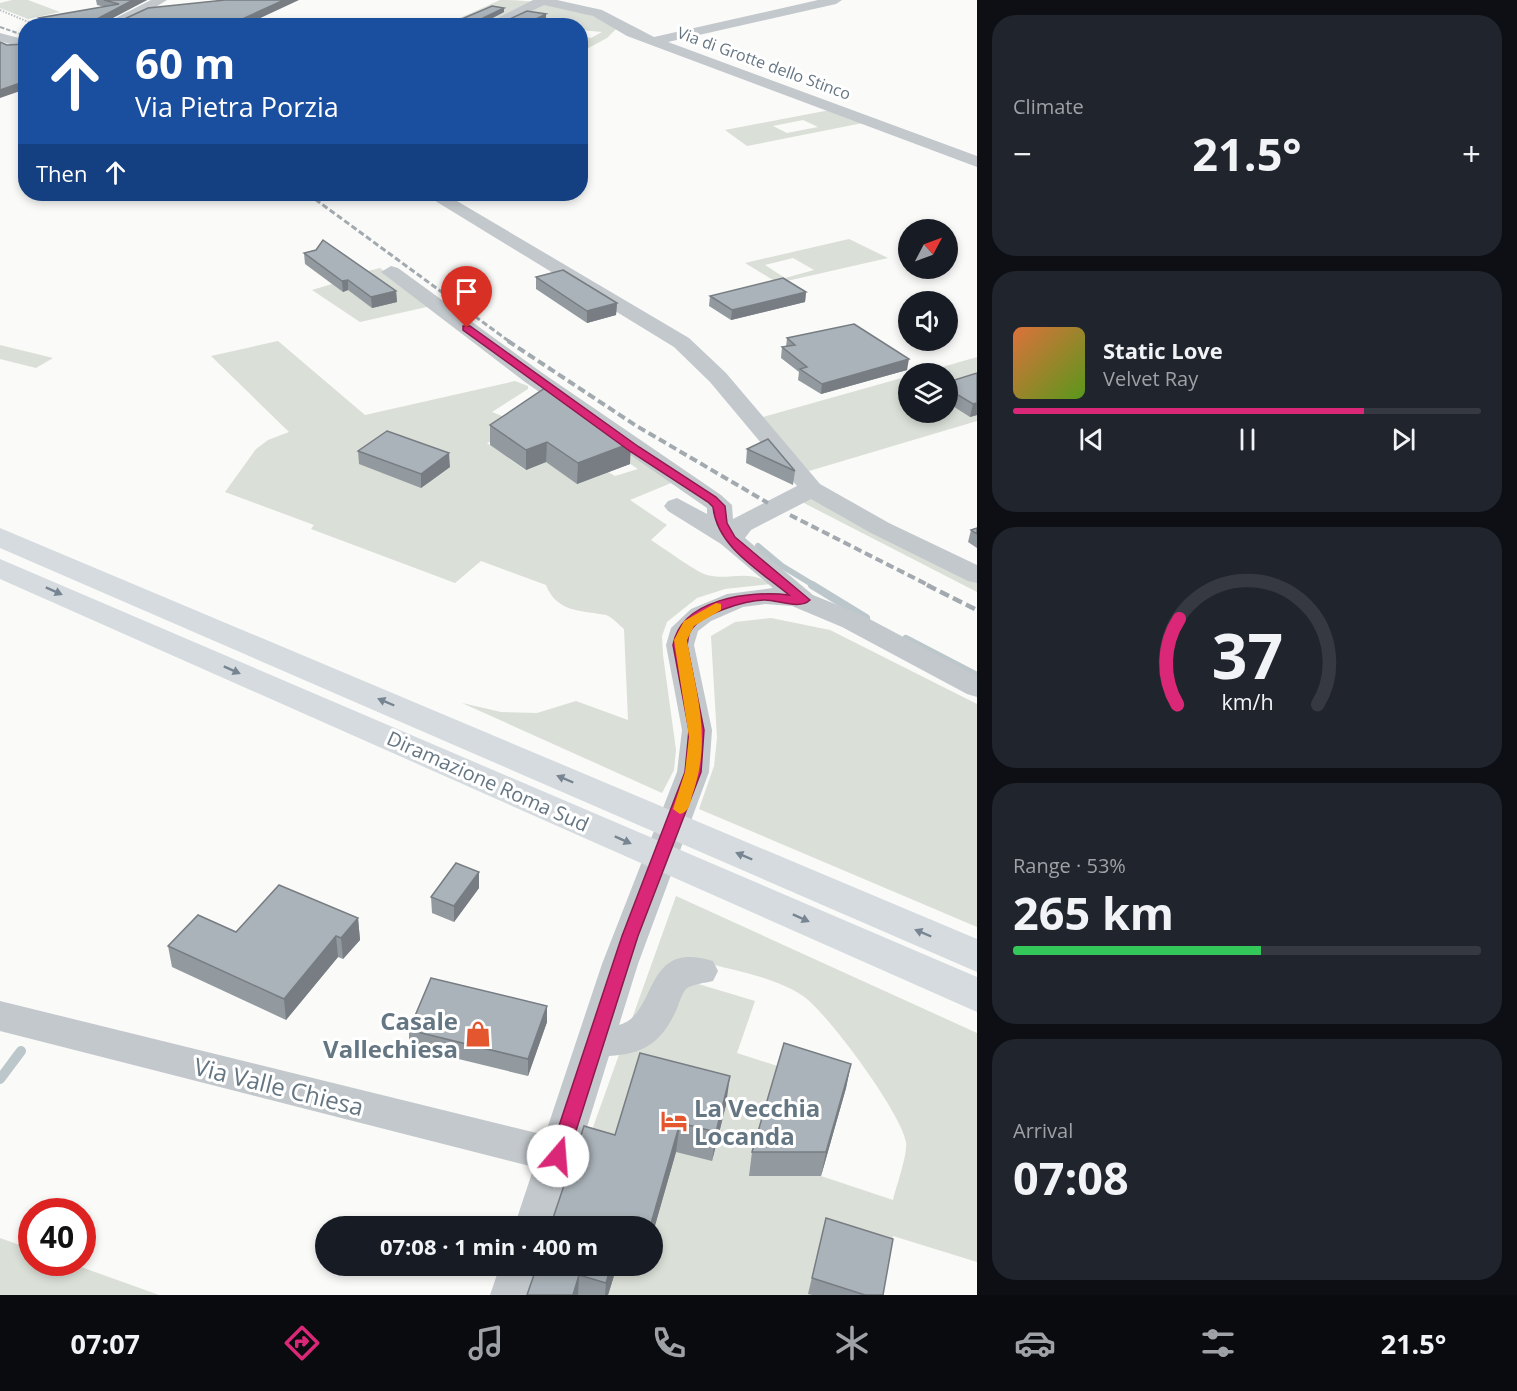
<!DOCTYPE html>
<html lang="en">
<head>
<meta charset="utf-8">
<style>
	:root { --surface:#171b24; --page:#20242c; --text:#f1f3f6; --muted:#9ea1a6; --line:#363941; --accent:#db2777 }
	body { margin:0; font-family:"Open Sans",sans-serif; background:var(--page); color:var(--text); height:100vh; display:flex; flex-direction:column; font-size:22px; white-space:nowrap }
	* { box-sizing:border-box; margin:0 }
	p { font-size:20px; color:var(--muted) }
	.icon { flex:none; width:33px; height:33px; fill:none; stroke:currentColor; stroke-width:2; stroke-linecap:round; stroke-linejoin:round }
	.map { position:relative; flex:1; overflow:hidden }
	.drawer { display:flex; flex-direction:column; gap:15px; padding:15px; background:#0d0f14; width:540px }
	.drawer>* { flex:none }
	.guide { position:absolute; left:18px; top:18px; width:570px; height:183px; border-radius:24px; box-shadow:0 3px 9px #0003; background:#1a4fa0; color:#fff; overflow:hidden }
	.needle { width:39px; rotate:49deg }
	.tools { position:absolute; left:898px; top:219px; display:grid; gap:12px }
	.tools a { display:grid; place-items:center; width:60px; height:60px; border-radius:50%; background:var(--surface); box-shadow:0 3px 9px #0003; font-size:30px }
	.speed { position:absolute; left:18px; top:1198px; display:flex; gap:12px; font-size:30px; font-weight:700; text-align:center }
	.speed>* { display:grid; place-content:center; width:78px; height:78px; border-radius:50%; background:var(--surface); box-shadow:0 3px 9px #0003; line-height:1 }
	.speed .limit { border:9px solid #d22; background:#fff; color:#111 }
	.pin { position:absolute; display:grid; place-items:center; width:51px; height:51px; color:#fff; margin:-62px -26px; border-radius:50% 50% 50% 0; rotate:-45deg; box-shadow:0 0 6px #0007 }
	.pin .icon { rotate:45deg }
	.me { position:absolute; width:66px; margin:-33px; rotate:18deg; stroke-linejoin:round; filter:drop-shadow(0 0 4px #0008) }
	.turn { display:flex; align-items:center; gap:21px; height:126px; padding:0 18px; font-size:27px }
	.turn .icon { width:78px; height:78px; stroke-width:2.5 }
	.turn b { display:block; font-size:42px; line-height:51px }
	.then { display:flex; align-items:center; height:57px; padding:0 18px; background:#0003; gap:12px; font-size:22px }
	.big { font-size:45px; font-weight:700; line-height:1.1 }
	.drawer .card { flex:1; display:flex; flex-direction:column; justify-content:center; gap:9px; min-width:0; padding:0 21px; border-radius:24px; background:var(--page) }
	.drawer .dial { align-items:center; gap:0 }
	.dial svg { height:156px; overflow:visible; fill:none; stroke:var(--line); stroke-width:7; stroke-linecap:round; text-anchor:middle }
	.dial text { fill:var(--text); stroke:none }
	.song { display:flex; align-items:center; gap:18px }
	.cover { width:72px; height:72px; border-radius:9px; background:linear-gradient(135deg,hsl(20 70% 55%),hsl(90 70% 35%)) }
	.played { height:6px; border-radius:3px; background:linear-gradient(90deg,var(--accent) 75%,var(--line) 75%) }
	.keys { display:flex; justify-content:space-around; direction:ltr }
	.heat { display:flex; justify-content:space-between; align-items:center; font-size:33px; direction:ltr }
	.charge { height:9px; border-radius:4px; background:linear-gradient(90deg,#34c759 53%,var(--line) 0) }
	.trip { position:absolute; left:315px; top:1216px; width:348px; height:60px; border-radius:30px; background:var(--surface); box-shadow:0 3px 9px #0003; font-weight:700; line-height:60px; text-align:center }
	.dock { display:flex; height:96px; justify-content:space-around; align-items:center; background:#090b0e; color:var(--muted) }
	.dock .icon { width:42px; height:42px }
	.dock .selected { color:var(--accent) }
	.dock b { font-size:27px; color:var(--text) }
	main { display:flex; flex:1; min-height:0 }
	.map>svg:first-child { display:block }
	.green { fill:#dadfd7; fill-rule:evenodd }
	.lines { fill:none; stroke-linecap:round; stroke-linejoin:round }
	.stream-far2 { stroke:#bbc7cb; stroke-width:6 }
	.stream-far1 { stroke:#bbc7cb; stroke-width:8 }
	.stream { stroke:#bbc7cb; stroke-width:10 }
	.path { stroke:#bbbfc2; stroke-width:2; stroke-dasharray:1.5 1.5; stroke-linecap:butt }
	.minor { fill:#c3c8cc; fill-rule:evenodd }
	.highway { fill:#d6dbdf; fill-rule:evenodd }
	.rail-far3 { stroke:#a2aab0; stroke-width:2; stroke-dasharray:4.5 2; stroke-linecap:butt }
	.rail-far2 { stroke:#a2aab0; stroke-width:3; stroke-dasharray:6 3; stroke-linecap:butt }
	.rail-far1 { stroke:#a2aab0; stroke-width:4; stroke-dasharray:8 4; stroke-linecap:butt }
	.rail { stroke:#a2aab0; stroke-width:4.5; stroke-dasharray:10 4.5; stroke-linecap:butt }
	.wall { fill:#929a9f }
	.shaded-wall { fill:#777d82 }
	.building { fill:#aab3b9; stroke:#777d82; stroke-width:1.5 }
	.oneway { fill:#768591 }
	.route { fill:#db2777; stroke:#8e194d; stroke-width:1.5 }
	.slow { fill:#f59e0b }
	.labels { text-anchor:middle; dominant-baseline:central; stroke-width:6; stroke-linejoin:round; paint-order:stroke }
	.far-street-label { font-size:16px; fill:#657683; stroke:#fff }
	.street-label { font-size:20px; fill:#657683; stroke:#fff }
	.near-poi-label { font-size:24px; font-weight:bold; fill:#657683; stroke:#fff; text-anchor:end }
	.near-street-label { font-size:24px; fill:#657683; stroke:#fff }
</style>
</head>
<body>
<main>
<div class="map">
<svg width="977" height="1295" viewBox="0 0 977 1295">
	<rect width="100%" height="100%" fill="#fafaf8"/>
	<path class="green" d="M12,0H28L60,12L28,19L0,8V3Z
		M500,0C539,0 583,7 617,28L607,38L581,52V36L591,38L602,32L581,30L580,26H442Z
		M830,110L863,123L747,146L725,130ZM803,120L818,127L787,133L773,126Z
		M849,239L888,258L778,283L745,263ZM793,258L814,270L785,278L765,265Z
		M380,268L431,306L360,322L312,290L332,284L328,281Z
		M278,341L365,415L515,381L528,386V389L492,412L529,427L487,443L525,470L556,458L608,472L615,476L638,469L583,433L595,429L676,481L630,500L667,525L651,540C662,547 698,573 707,575C729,581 750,568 770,584L725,589L697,598L667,622L662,636L663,655L676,750L674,770L662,793L462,703L501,712L537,713L576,701L628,720L624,629C619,625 612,617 606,615C581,610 557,613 546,585L481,561L455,583L311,529L314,525L225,492L256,449L268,440L289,432L211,356Z
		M0,345L53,358L36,368L0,359Z
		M977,357V386L948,394V374H918Z
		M909,376V412H948V403L977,415V421L809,471L767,431L759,418Z
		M808,496L977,582V592L802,502Z
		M771,618L830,630L977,704V927L699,809L714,766L717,738L711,636L735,622Z
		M676,896L977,1033V1262L893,1236L882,1295H536L546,1266H652V1227L583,1155ZM703,962C735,971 775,977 803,996C827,1012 902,1114 906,1142C908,1154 896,1187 893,1200L821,1176L846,1088L737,1053L755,1001L695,983Z
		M0,1238L31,1249L32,1263H70L159,1295H0Z"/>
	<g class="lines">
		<path class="stream-far2" d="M758,546L782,566L815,586"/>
		<path class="stream-far1" d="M812,585L866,618
			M906,639L977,676"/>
		<path class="stream" d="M0,1079L21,1051"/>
		<path class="path" d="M0,10L38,26"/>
		<path class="minor" d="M151,0H167L130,23L100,26Z
			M533,0H557L602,10L654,37L818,0H842L836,4L668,42L977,156V167L627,36L593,16L544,5L500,26H482Z
			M0,33L26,40V49L0,41Z
			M424,194H445L689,338L726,373L820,484L889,523L977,565V583L968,581L871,533L811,499L751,530L745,538L813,595L862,615L977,676V697L967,694L842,627L792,606L765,604L743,607L711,621L698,631L694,645L712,730L709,772L638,964L619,1025C659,1014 642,939 713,961L718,971L713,981C705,983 692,984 686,989C681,995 679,1004 676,1011C661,1042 645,1054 609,1056L556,1227H514L534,1167L0,1031V1001L545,1135L602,964L677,772L682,730L666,645L671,628L691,609L727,594L773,588L721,544L668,511L664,506L668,501L677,498L707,514V508L525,382L381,272L391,266L398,268L541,372L721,495L732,505L733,519L797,486L710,382L674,347Z
			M500,1266H544L534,1295H490Z"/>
		<path class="highway" d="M0,528L977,939V972L0,548Z
			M0,559L977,977V1012L0,579Z"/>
		<path class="rail-far3" d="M0,27L26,36"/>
		<path class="rail-far2" d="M308,194L510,342"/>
		<path class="rail-far1" d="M508,341L635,425L768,503
			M790,515L930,586"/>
		<path class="rail" d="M927,585L977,610"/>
	</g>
	<path class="wall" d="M96,0H147L106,21L243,26L40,25L39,18L105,7L97,5Z
		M504,12L483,23H501L546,14V19L532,26H457V21Z
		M304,253L396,291L397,302L372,308L348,290L343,292L305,264Z
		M536,277L617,303L616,315L587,323L536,289Z
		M806,292L805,302L731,320L709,306L710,296Z
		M787,338L907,370L821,394L798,380L799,372L781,358L782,347H786Z
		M977,373V415L970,417L948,403V382Z
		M490,425L630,464L577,484L546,462L526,470L490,445Z
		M747,449L795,471L793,485L746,463Z
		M358,451L450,467L421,488L359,464Z
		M977,528V548L968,542L971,530Z
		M479,872V888L454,922L432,913L431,897Z
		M358,918L360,940L343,959L338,957L286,1020L172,967L168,946L236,932Z
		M547,1006V1022L528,1076L409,1047V1030Z
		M851,1064L846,1088L821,1176H749L752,1152Z
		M726,1105L712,1161L676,1152L652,1236V1227L615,1135Z
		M826,1218L883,1295H812L808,1294Z
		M537,1266H617L608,1295H527Z
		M629,1266H644L643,1270Z"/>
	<path class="shaded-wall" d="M133,0H147L98,26L97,19Z
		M284,0H299L243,26H227Z
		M504,8V12L481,24L480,26L481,19Z
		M546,14V19L532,26H522Z
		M26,81V89L0,98V90Z
		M348,280V290L343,292L342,281Z
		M396,291L397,302L372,308L371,297Z
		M806,292L805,302L731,320L732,310Z
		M617,303L616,315L587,323V311Z
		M909,359L907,370L821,394L822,384Z
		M977,403V415L970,417L973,404Z
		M547,442L546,462L526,470V450Z
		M631,443L630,464L577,484L578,463Z
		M449,453L450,467L421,488V474Z
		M479,872V888L454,922V906Z
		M358,918L360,940L343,959L341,938Z
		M336,936L338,957L286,1020L284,999Z
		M547,1006V1022L528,1076V1059Z
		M851,1064L846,1088L821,1176L826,1152Z
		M730,1076L726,1105L712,1161L716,1132Z
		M680,1123L676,1152L652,1236V1227H650Z
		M611,1266H617L608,1295H605L606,1283Z
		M579,1275L578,1295H573Z"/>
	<path class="building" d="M104,0H133L97,19L99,21H120L148,8L225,0H284L227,26H53L39,18L119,4Z
		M492,6L504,8L481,19L480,23H501L527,11L546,14L522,26H483L457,21Z
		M0,42L7,45L26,44V81L0,90Z
		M323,240L396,291L371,297L348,280L342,281L304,253L316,250Z
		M563,270L617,303L587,311L536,277Z
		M783,278L806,292L732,310L710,296Z
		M854,324L909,359L822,384L800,369L807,367L782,347L795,345L787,338Z
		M977,373V403L973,404L948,389V382Z
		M545,388L631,443L578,463L547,442L526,450L490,425Z
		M387,431L449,453L421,474L358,451Z
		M768,439L795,471L747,449Z
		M977,528V534L971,530Z
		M456,863L479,872L454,906L431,897Z
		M279,885L358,918L341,938L336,936L284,999L168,946L198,915L236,932Z
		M431,978L547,1006L528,1059L409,1030Z
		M784,1043L851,1064L826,1152H752Z
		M640,1053L730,1076L716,1132L680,1123L650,1227H550L584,1126L615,1135Z
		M826,1218L893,1239L883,1295H865L812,1278Z
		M537,1266H611L606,1283L579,1275L573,1295H527Z"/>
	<defs><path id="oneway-solid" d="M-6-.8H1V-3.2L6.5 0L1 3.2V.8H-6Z" transform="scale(1.5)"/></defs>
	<g class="oneway">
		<use href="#oneway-solid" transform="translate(54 591) rotate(24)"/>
		<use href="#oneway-solid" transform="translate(232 670) rotate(24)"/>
		<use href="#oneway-solid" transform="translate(386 702) rotate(-157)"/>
		<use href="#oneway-solid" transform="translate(565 779) rotate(-157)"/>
		<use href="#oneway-solid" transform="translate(623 840) rotate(24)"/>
		<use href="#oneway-solid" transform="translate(744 856) rotate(-157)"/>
		<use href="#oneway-solid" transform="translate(801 918) rotate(24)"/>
		<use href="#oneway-solid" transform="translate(923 933) rotate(-157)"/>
	</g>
	<path class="route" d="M463,326H470L639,447L716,497L725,506L727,523L735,537L810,600C800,610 778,600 765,600C747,600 698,614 690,632C688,635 688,641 687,645L704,730L701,772L638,936L568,1156L565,1162L558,1164L552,1162L549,1156L622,936L685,772L689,730L673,645C681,599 750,590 789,595C759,570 717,547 713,507L708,502L631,452L463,330Z"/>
	<path class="slow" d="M716,603L721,604V610L694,626L687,640C697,697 712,739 692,796C690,804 689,812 680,814L673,809L685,772L689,737L674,640L684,621Z"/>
	<defs>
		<g id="shop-bare" transform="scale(2.07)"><path d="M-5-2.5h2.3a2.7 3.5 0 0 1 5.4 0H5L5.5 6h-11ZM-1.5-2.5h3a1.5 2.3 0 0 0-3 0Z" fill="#e4572e" stroke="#fff" stroke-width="2.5" paint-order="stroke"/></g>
		<g id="hotel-bare" transform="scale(2.07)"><path d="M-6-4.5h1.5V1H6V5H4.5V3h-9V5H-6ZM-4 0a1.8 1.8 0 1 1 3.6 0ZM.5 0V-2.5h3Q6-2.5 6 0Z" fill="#e4572e" stroke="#fff" stroke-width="2.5" paint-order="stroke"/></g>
	</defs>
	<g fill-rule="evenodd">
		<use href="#shop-bare" x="478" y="1034"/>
		<use href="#hotel-bare" x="674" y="1121"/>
	</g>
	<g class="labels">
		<g class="far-street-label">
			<text transform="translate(764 63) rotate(20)">Via di Grotte dello Stinco</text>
		</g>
		<g class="street-label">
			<text transform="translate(488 781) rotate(24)">Diramazione Roma Sud</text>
		</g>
		<g class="near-poi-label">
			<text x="458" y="1020">Casale<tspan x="458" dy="28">Vallechiesa</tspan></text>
			<text x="694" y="1107" text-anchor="start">La Vecchia<tspan x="694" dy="28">Locanda</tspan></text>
		</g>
		<g class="near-street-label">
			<text transform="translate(279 1086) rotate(14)">Via Valle Chiesa</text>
		</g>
	</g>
</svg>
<div class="tools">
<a><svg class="needle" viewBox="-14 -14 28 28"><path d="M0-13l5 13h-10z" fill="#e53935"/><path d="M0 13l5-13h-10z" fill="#9ea1a6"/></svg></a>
<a><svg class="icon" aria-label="sound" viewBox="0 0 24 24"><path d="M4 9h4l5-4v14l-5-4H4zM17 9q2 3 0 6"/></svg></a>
<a><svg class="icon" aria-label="layers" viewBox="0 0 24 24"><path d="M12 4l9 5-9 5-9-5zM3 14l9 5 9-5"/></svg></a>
</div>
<div class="speed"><div class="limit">40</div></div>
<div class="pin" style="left:467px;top:328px;background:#d93025"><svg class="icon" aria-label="arrive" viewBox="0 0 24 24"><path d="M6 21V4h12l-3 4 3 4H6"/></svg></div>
<svg class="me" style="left:558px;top:1156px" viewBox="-20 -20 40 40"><circle r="19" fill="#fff"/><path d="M0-13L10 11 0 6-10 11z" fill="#db2777"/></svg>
<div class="trip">07:08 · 1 min · 400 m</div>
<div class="guide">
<div class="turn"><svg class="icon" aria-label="ahead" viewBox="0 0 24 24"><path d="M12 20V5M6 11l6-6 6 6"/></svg><div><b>60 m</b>Via Pietra Porzia</div></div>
<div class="then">Then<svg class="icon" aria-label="ahead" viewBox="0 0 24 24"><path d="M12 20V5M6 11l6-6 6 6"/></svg></div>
</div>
</div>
<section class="drawer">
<div class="card"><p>Climate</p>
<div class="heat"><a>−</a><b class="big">21.5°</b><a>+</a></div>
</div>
<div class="card">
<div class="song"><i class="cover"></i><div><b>Static Love</b><p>Velvet Ray</p></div></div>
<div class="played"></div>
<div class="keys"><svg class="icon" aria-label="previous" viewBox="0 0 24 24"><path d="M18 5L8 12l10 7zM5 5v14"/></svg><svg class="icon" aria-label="pause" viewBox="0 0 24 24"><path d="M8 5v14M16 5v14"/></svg><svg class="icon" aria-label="next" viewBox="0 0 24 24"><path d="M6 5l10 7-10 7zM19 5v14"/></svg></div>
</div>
<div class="card dial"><svg viewBox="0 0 100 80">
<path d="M14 69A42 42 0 1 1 86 69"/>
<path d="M14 69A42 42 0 0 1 15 25" stroke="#db2777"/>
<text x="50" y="56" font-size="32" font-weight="700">37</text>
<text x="50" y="72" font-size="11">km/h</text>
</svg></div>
<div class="card"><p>Range · 53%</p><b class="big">265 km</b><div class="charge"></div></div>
<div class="card"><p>Arrival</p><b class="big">07:08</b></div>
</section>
</main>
<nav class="dock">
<b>07:07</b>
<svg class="icon selected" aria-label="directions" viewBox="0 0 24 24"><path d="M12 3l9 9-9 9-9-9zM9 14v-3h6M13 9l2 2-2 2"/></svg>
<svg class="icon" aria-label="music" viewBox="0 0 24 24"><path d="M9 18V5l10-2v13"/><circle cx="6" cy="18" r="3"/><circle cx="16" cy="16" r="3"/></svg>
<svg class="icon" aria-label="phone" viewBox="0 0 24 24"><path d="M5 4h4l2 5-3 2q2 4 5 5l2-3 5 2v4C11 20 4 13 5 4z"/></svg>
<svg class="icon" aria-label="climate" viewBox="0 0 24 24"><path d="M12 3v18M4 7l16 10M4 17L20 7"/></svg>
<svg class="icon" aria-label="car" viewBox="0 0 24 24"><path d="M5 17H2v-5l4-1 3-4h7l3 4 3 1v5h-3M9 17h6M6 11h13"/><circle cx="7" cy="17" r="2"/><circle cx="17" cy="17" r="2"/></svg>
<svg class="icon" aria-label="filters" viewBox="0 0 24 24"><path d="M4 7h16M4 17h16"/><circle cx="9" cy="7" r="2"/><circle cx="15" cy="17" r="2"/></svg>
<b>21.5°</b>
</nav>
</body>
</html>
